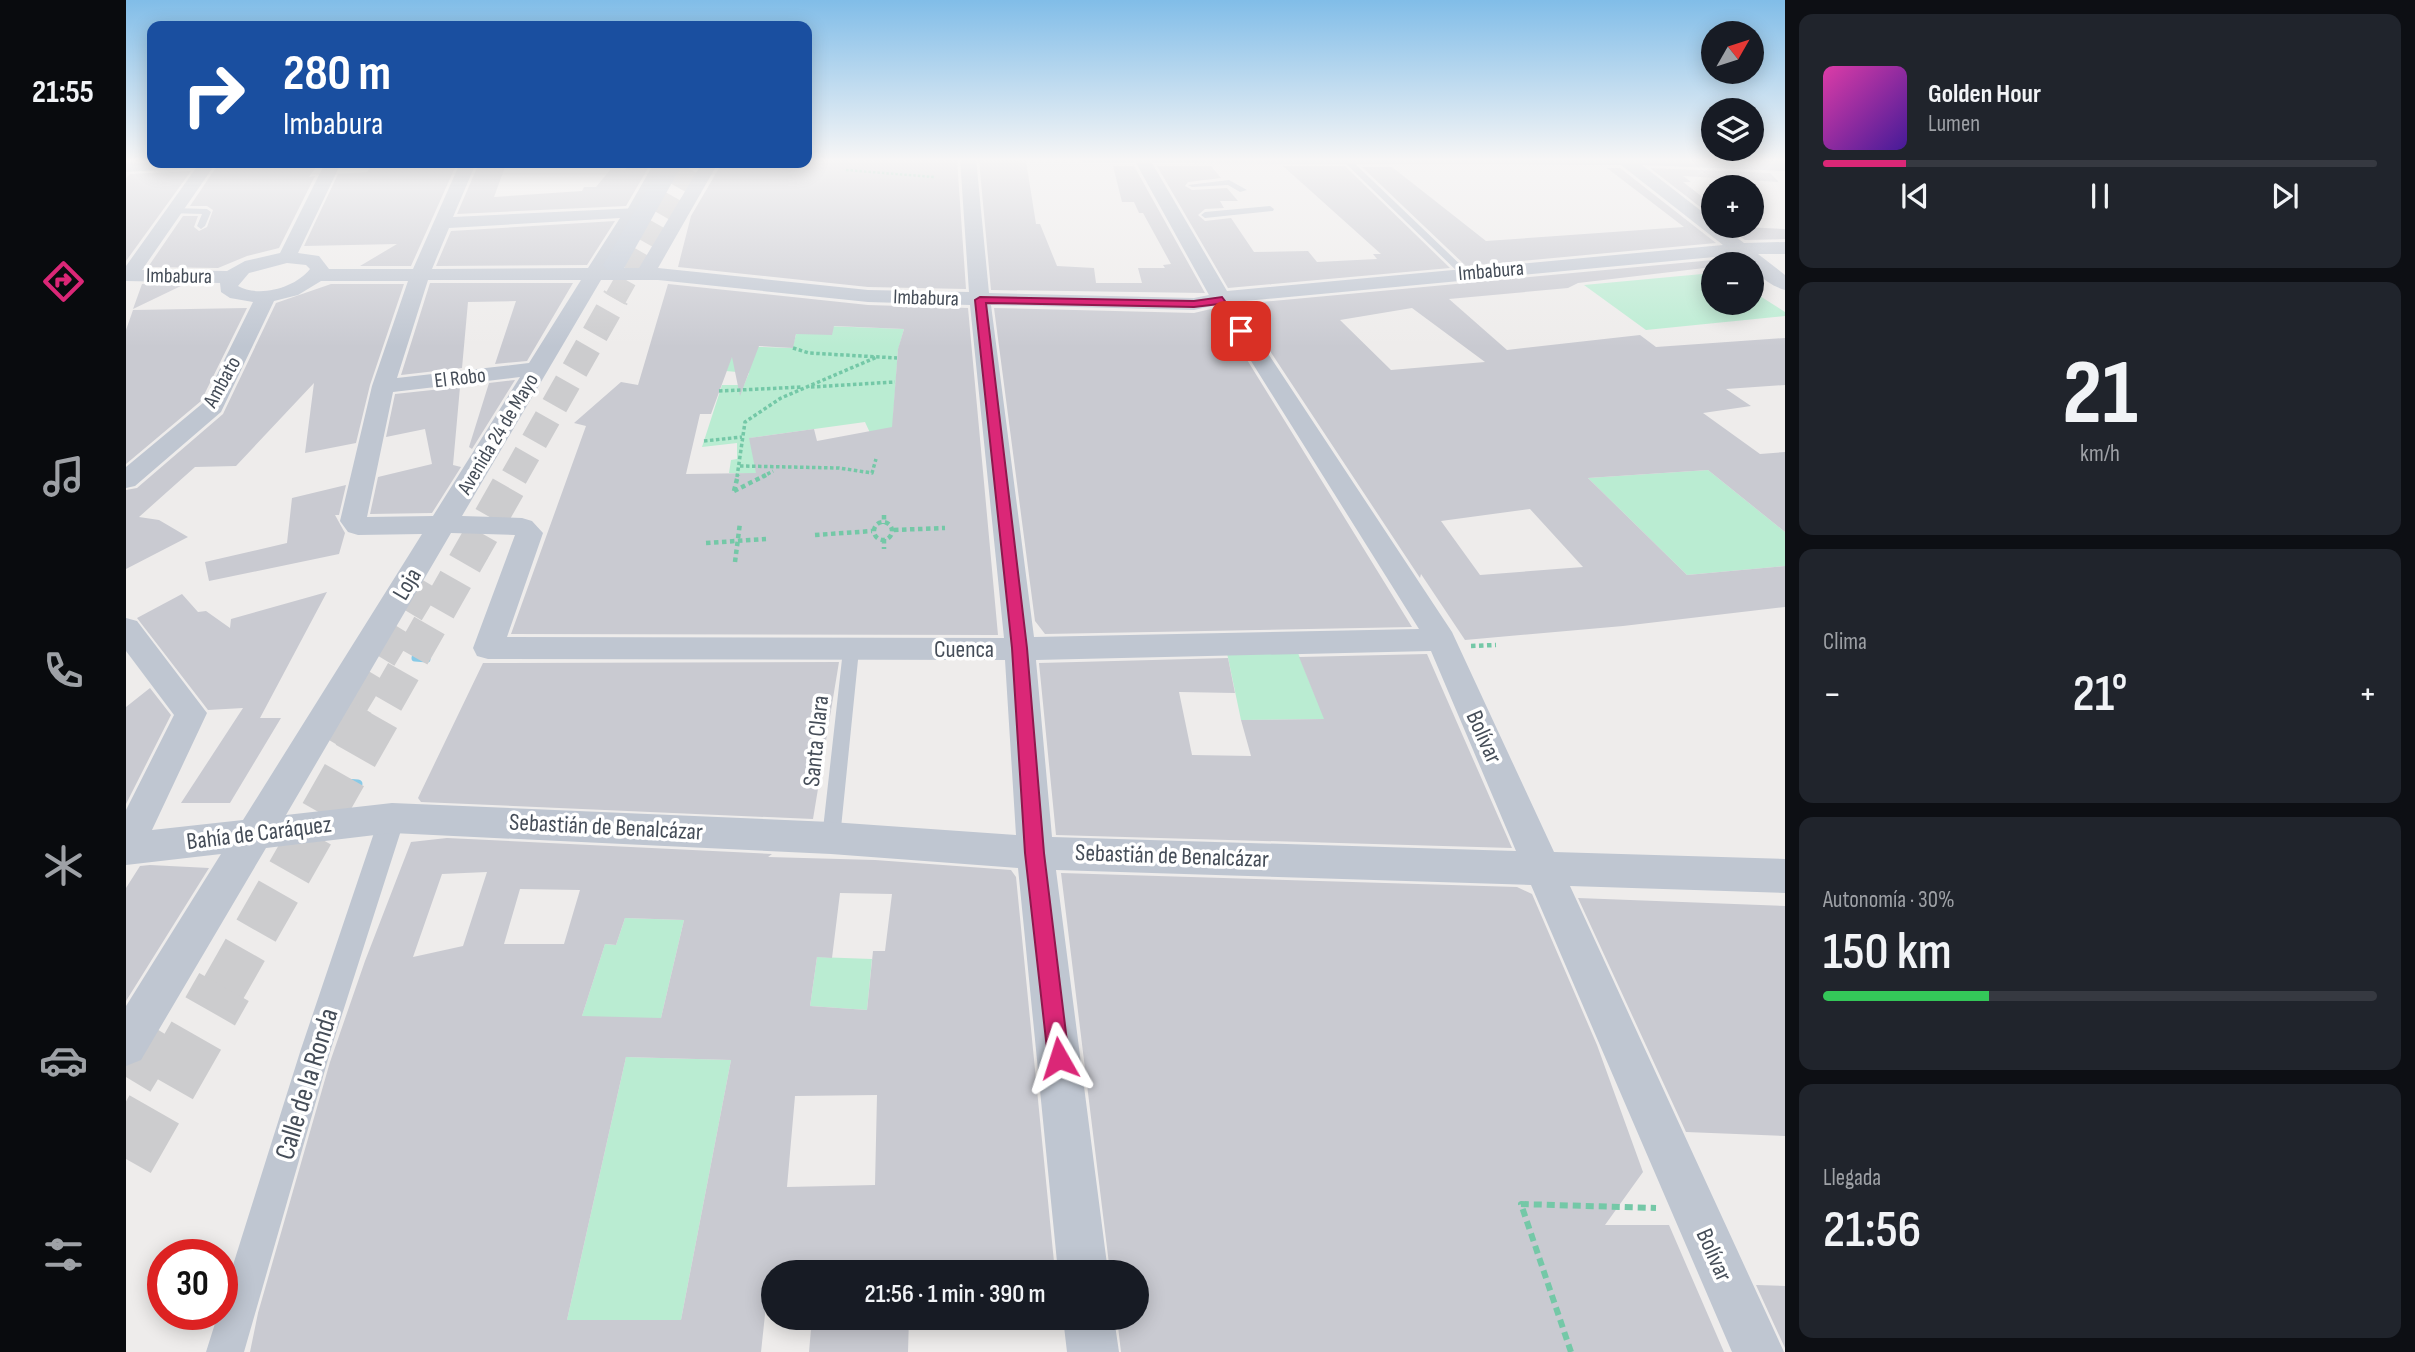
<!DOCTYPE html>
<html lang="es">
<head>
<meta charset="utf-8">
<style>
	:root { --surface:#171b24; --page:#20242c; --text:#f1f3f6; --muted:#9ea1a6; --line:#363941; --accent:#db2777 }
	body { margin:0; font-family:"Sofia Sans Condensed",sans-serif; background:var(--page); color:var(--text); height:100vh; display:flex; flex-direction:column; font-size:26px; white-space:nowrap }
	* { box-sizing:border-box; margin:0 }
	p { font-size:23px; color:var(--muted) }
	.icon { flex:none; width:38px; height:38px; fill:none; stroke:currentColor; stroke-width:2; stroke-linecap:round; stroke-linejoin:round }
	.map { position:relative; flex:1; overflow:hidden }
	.drawer { display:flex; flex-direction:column; gap:14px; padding:14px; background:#0d0f14; width:630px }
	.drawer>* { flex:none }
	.guide { position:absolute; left:21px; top:21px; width:665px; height:147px; border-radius:14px; box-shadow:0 4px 18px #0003; background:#1a4fa0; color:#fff; overflow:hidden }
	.needle { width:46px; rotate:51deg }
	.buttons { position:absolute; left:1575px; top:21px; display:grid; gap:14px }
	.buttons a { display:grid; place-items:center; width:63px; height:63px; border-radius:50%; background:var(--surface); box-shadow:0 4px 18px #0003; font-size:35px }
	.speed { position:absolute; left:21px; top:1239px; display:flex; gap:14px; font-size:35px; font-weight:700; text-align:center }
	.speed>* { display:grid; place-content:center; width:91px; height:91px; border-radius:50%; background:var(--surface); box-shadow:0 4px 18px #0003; line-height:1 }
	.speed .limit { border:10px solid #d22; background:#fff; color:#111 }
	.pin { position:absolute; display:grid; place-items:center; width:60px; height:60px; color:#fff; margin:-30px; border-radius:14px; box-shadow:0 4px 10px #0006 }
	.me { position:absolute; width:77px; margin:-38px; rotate:354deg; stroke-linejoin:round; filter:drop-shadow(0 0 5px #0008) }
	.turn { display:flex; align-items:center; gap:24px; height:147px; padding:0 21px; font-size:32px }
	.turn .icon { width:91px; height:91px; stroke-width:2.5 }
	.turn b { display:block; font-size:49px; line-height:60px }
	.big { font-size:52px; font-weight:600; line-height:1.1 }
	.drawer .tile { flex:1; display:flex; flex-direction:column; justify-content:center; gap:10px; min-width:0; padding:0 24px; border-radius:14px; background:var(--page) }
	.drawer .dial { align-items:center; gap:0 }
	.dial b { font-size:91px; line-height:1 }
	.song { display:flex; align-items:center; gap:21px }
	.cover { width:84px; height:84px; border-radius:10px; background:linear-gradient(135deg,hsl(320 70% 55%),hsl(260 70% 35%)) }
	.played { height:7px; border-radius:4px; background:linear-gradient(90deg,var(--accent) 15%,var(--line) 15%) }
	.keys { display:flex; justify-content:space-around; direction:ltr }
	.heat { display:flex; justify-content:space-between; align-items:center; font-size:38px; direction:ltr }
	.charge { height:10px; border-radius:5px; background:linear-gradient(90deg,#34c759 30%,var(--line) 0) }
	.trip { position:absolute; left:635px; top:1260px; width:388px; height:70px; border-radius:35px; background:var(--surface); box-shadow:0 4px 18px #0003; font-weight:600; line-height:70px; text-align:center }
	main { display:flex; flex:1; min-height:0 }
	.tab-bar { display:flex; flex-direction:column; width:126px; justify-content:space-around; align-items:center; background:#090b0e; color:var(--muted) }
	.tab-bar .icon { width:49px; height:49px }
	.tab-bar .current { color:var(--accent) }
	.tab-bar b { font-size:32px; color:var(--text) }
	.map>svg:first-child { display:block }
	.green { fill:#baecd2 }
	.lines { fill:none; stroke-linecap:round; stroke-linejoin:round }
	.stream-far1 { stroke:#88cae7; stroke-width:7 }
	.stream { stroke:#88cae7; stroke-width:9 }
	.building { fill:#c9cad1; fill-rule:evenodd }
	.secondary-tunnel-far4 { stroke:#ccccce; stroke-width:22; stroke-dasharray:22 10; stroke-linecap:butt }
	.secondary-tunnel-far3 { stroke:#ccccce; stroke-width:27; stroke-dasharray:27 14; stroke-linecap:butt }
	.secondary-tunnel-far2 { stroke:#ccccce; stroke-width:35; stroke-dasharray:35 18; stroke-linecap:butt }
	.secondary-tunnel-far1 { stroke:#ccccce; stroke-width:45; stroke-dasharray:45 22; stroke-linecap:butt }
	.secondary-tunnel { stroke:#ccccce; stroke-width:57; stroke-dasharray:57 28; stroke-linecap:butt }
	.path-far3 { stroke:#74c8a7; stroke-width:2.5; stroke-dasharray:2.5 2; stroke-linecap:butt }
	.path-far2 { stroke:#74c8a7; stroke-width:3.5; stroke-dasharray:3.5 2.5; stroke-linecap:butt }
	.path-far1 { stroke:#74c8a7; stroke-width:4.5; stroke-dasharray:4.5 3.5; stroke-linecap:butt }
	.path { stroke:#74c8a7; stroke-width:6; stroke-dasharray:8 5; stroke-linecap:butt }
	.service { fill:#bfc6d1; fill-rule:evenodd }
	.pedestrian { fill:#bfc6d1; fill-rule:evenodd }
	.minor { fill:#bfc6d1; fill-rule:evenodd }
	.secondary { fill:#bec7d4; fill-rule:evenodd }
	.route { fill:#db2777; stroke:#8e194d; stroke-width:2 }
	.labels { text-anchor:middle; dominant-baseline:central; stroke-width:7; stroke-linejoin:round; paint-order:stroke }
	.far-street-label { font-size:21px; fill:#454d58; stroke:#fff }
	.street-label { font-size:24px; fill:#454d58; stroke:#fff }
	.near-street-label { font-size:28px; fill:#454d58; stroke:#fff }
</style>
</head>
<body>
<main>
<nav class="tab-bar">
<b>21:55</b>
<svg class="icon current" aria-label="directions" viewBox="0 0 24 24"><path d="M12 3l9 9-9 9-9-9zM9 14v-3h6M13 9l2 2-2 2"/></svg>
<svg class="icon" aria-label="music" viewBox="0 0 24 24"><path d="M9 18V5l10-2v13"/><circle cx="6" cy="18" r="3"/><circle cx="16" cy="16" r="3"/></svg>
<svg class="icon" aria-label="phone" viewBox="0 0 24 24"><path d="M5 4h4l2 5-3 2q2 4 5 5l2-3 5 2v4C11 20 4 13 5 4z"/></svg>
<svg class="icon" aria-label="climate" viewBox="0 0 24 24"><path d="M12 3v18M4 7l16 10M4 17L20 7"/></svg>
<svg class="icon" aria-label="car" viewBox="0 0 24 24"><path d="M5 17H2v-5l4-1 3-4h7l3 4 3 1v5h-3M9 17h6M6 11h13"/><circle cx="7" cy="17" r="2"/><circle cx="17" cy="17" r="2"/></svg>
<svg class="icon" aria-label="filters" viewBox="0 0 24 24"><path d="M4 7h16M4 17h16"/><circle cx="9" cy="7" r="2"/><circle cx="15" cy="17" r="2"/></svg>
</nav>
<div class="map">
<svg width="1659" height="1352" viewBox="0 0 1659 1352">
	<rect width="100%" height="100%" fill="#eeeceb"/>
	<path class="green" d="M1587,273V303H1626V291L1659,312V316L1520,330L1458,285Z
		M673,325L778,329L772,350L767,419H790L745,435L739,422L624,438L692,477L603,473L605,460L611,459V443L576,447L596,385H618L623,373L600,371L610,346L666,348Z
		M1582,470L1659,532V566L1561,575L1462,478Z
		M1101,653H1172L1188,693L1212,719L1115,720Z
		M499,918L558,920L535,1018L448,1041L479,944L490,945Z
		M691,957L746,959L741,1010L684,1006Z
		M500,1057L605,1060L555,1320H441Z"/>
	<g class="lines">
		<path class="stream-far1" d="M345,556L358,557
			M289,658L301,659"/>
		<path class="stream" d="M219,783L232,784"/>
	</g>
	<path class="building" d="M681,158L831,159L840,289L742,287L552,267L565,216L596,163H681Z
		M853,160L900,161L910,224H914L931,266L968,268L970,283H1016L1012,268H1039L1037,265L1045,264L1017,213H1013L1008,202H996L987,166H1008L1079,293L865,290Z
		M93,163H193L183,177L189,176L153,248L121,256L92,268L22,267L57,216H72L68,227L73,231L81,227L87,210L81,206H64Z
		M247,163H331L285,266H234L271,244L178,246L212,174L241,172Z
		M353,163H372L370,168L379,167L368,197L456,191L458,187H470L484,170H499L504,163H525L500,206L331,214Z
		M1031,166H1085L1095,178L1062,182L1059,186L1066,190L1101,188L1112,201H1094L1098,208L1079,209L1072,215L1079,221L1105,218L1128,252L1182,251L1191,262L1251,259L1247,254H1255L1157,166H1219L1324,268L1102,288Z
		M1236,167H1266L1360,241L1558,227L1481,168H1494L1590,243L1340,266Z
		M1524,168L1644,173L1653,182L1557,176L1565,182H1557L1587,205V217Z
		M65,171L0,261V178L4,174Z
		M489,221L461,265L310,266L325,231Z
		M1599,226L1659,229V239L1619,240Z
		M1609,258L1616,264H1587V267L1452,283L1442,288L1323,299L1381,350L1514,335L1530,347L1659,338V385L1600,389L1625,406L1577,413L1634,454L1659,452V532L1582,470L1462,478L1561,575L1659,566V607L1497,626L1339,640L1295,574L1294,578L1113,304ZM1286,308L1359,362L1265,370L1214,320ZM1404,509L1457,567L1354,575L1315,521Z
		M304,283H447L401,361L369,364L390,301L342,302L336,368L275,375Z
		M16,284L57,285L7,309Z
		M205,284H278L244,385L230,443L179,453L188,383L110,466L69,467L13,517L33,520L62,537L0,569V490L11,488L97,414L150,303Z
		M542,284L742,305L842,308L872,635L385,634L460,426L448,423L495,382L512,385ZM708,326L778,329L772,349L766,427L691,441L688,429L623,438L630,473L560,474L574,414H585L606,357L614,396L633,346L667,348L670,334L706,335Z
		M121,308L75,401L0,464V330L7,310Z
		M868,308L1068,313L1089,308L1286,627L919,634L909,621Z
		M389,380L346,449L343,447L363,383Z
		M334,387L327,465L335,467L306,513L244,514L252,477L306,464L299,429L260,437L269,394Z
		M220,485L213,515H209L219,533L213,554L83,581L79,562L161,543L166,498Z
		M201,592L134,718H155L104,803H55L117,708L82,710L11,618L56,594L72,612L80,611L104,628L105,619Z
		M1301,654L1386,848L930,835L913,663L1102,658L1109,693L1053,692L1066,755L1125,756L1115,720L1198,719L1173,657Z
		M713,662L687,819L295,802L292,798L357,663Z
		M24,688L45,715L0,804V707Z
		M321,838L646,854L642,857L749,860L885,870L890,877L929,1272H648V1296H641L635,1352H124L132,1313L204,1062L239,961L285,842ZM361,872L337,946L287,957L316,874ZM394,889L454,890L438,944H378ZM714,893L766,894L759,951H747L741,1010L684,1006L691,957L706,958ZM499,918L558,920L535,1018L456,1016L479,944L490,945ZM500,1057L605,1060L555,1320H441ZM751,1095L749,1185L661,1187L669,1096Z
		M24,865L83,868L0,1001V888L14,866Z
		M935,873L1391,887L1406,894L1471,1045L1517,1172L1479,1225H1543L1598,1352H995L991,1318H1012V1272H984Z
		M1452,898L1659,906V1136L1560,1132Z
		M1630,1285L1659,1286V1348Z
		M686,1318H783L782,1352H683Z"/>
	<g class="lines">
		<path class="secondary-tunnel-far4" d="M489,299L566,163"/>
		<path class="secondary-tunnel-far3" d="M388,477L490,297"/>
		<path class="secondary-tunnel-far2" d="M226,702L299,581
			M260,702L389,475"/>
		<path class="secondary-tunnel-far1" d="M203,740L227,700
			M97,989L261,700"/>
		<path class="secondary-tunnel" d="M0,1077L35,1019
			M0,1159L98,987"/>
		<path class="path-far3" d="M720,170L808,177"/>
		<path class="path-far2" d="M667,348L683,353L771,358
			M685,387L769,382
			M593,391L676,387
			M578,441L616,437
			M614,466L713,468L746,473L750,459
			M611,477L619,422L655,398L751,357
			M636,477L647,471"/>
		<path class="path-far1" d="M608,491L612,475
			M608,491L640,475
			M758,515V524
			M748 531a9 9 0 1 1 18 0a9 9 0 1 1-18 0Z
			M768,530L819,528
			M689,535L746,531
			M758,539V549
			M580,543L640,539
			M609,562L614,523
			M1345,646L1370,645"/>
		<path class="path" d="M1445,1352L1395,1204L1530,1208"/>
		<path class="service" d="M1214,158H1223L1341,271V275H1335Z
			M1103,180L1121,190L1114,192L1102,185L1066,187L1062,185Z
			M1144,206L1148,209L1147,211L1079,218L1075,215L1079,212Z
			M48,208L81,209L85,212L79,226L75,229L71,226L76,214L45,213V209Z
			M725,644L733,650L714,838L711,844L705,846L699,844L696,838L717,650Z"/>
		<path class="pedestrian" d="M528,163H540L510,215H502L500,212Z
			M266,807L275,810L279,818L205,1049L118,1352H80L92,1314H96V1300L175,1049L253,818L257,810Z"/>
		<path class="minor" d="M834,158H850L863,293L1068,298L1083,295L1010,163H959L951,158H1578L1659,161V171L1516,165L1587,220V226H1595L1618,243L1659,242V254H1632L1659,275V290C1640,285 1623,266 1610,255L1108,302L1326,632L1428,852L1659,859V893L1444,886L1658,1352H1606L1405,885L930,870L982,1272H932L892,868L705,854L266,833L140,848L15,1060L0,1066V1006L95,854L0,865V810L48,715L0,651V618L11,621L81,713L26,830L117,820L296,534L232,535L222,532L214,521L246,386L282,281H195L172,295L148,301L95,412L9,486L0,488V467L77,403L127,302L104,298L95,292L94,283L0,281V266L70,168L0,172V162L90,163L16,270L101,271L119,261L154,253L199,163H215L172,253L193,256L203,269H287L334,163H350L327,217L512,208L515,212L481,268H513L576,163H592L532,268L742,290L843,292ZM1026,163L1495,165L1597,245L1101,291ZM494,218L462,268L306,269L323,228ZM161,263L180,265L184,269C169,288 133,298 112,286L123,273ZM302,280H455L403,363L271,378ZM475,280H532L742,302L844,305L878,638L381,637L417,533L406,521L396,518L336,516ZM865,305L1068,310L1090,305L1293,629L908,637ZM394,377L307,516L241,517L267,392ZM325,533L389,535L347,648L351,656L362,659L879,660L890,835L705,822L266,803L160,815ZM1305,651L1390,851L926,837L910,660Z
			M937,1318H988L993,1352H941Z"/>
		<path class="secondary" d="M537,163H557L497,270H481L477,265Z"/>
	</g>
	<linearGradient id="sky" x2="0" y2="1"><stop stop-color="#81bde8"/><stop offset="0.46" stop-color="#f7f6f6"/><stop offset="1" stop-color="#f7f6f6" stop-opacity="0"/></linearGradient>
	<rect width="1659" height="347" fill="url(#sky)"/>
	<path class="route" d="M854,297L1068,301L1096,297L1121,331L1112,333L1093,304L1068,307L860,303L901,648L918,853L943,1058L940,1066L933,1069L925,1066L922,1058L899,853L886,648L849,300Z"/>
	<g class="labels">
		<g class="far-street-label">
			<text transform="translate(1365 271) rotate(-5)">Imbabura</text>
			<text transform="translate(53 276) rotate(1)">Imbabura</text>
			<text transform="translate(800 298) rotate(2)">Imbabura</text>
			<text transform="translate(334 378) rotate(-7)">El Robo</text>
			<text transform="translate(96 382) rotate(-61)">Ambato</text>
			<text transform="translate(372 434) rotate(-59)">Avenida 24 de Mayo</text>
		</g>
		<g class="street-label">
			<text transform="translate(281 584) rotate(-59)">Loja</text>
			<text x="838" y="649">Cuenca</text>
			<text transform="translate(1358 737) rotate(66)">Bolívar</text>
			<text transform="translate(690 741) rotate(-84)">Santa Clara</text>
			<text transform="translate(480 827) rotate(3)">Sebastián de Benalcázar</text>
			<text transform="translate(133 833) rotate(-7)">Bahía de Caráquez</text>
			<text transform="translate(1046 856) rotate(2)">Sebastián de Benalcázar</text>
			<text transform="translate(1588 1255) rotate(66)">Bolívar</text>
		</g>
		<g class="near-street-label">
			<text transform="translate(181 1084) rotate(-73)">Calle de la Ronda</text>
		</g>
	</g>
</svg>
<div class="buttons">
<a><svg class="needle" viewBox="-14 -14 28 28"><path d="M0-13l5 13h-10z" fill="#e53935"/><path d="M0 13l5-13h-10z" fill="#9ea1a6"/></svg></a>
<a><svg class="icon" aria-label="layers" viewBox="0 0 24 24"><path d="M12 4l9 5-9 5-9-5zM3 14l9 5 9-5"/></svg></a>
<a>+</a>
<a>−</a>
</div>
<div class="speed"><div class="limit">30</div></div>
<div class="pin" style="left:1115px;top:331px;background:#d93025"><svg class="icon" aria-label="arrive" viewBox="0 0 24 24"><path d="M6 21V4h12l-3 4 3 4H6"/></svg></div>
<svg class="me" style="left:933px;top:1058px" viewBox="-20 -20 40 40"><path d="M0-17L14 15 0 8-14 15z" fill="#db2777" stroke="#fff" stroke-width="4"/></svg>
<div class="trip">21:56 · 1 min · 390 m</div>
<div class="guide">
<div class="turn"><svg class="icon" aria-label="right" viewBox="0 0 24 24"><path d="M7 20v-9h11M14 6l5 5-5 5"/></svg><div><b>280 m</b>Imbabura</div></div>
</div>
</div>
<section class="drawer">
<div class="tile">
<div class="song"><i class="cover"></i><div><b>Golden Hour</b><p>Lumen</p></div></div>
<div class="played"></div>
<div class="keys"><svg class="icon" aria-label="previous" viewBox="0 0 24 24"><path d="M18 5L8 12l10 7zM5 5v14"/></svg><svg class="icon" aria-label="pause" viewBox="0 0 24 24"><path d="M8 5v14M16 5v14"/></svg><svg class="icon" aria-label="next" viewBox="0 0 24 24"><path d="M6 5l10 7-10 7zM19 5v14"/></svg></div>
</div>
<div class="tile dial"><b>21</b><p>km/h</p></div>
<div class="tile"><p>Clima</p>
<div class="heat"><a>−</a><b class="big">21°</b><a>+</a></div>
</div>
<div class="tile"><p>Autonomía · 30%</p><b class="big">150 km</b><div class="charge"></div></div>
<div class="tile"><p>Llegada</p><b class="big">21:56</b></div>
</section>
</main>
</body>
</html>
